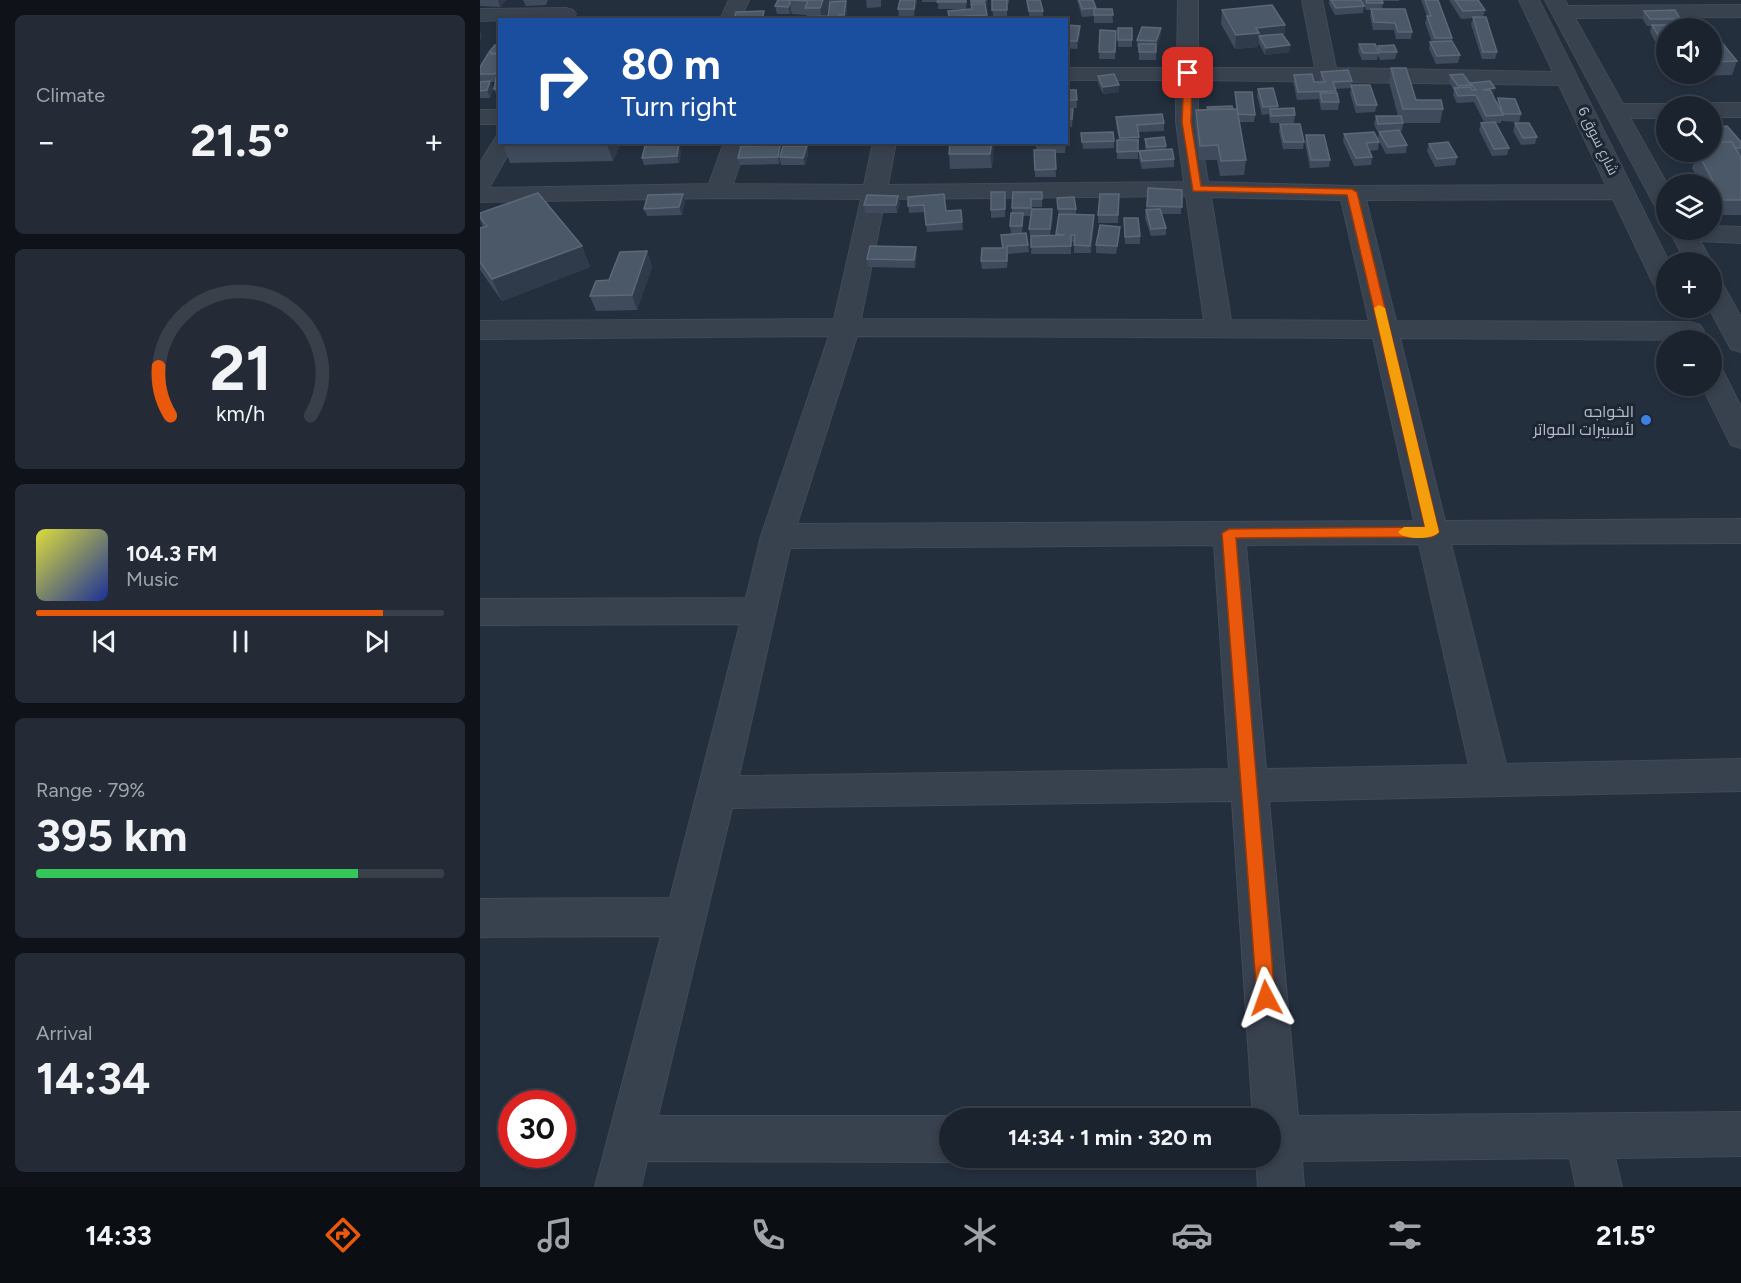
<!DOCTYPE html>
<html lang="en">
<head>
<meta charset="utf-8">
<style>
	:root { --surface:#1b232e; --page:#242b36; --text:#f1f3f6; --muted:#a0a4aa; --line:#39404a; --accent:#ea580c }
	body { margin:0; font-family:Figtree,Cairo,sans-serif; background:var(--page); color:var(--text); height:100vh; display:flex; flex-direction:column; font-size:22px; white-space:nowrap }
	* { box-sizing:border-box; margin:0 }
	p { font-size:20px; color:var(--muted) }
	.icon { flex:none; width:33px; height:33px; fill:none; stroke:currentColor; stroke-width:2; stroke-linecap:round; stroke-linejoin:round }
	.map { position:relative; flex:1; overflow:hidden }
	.panel { display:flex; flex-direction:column; gap:15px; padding:15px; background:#0f1319; width:480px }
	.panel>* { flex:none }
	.hud { position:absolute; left:18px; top:18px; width:570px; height:126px; border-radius:0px; box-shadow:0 3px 9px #0003,0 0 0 2px var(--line); background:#1a4fa0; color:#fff; overflow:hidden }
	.buttons { position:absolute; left:1176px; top:18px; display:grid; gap:12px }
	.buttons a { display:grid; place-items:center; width:66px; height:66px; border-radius:50%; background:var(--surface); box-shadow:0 3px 9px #0003,0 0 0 2px var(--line); font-size:30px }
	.speed { position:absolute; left:18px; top:1090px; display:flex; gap:12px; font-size:30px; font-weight:700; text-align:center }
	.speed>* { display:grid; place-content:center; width:78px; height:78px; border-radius:50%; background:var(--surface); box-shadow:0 3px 9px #0003,0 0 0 2px var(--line); line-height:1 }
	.speed .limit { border:9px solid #d22; background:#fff; color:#111 }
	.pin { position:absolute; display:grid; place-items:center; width:51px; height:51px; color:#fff; margin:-26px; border-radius:12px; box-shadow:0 3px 9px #0006 }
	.me { position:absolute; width:66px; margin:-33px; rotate:356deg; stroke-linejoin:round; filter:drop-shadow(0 0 4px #0008) }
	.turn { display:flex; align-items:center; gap:21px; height:126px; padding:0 24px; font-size:27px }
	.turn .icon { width:78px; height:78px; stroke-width:2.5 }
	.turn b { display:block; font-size:42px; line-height:51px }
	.big { font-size:45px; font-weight:700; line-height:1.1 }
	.panel .tile { flex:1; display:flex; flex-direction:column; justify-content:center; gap:9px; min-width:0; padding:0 21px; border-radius:9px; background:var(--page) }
	.panel .dial { align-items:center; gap:0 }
	.dial svg { height:156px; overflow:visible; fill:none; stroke:var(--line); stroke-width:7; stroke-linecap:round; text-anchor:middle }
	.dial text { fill:var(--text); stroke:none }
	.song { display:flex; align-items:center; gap:18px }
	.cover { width:72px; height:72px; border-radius:9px; background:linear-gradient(135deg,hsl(60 70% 55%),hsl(230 70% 35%)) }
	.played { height:6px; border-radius:3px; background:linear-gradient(90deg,var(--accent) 85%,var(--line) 85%) }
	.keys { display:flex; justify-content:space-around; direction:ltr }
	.heat { display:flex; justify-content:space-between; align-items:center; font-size:33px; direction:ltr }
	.charge { height:9px; border-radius:4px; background:linear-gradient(90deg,#34c759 79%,var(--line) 0) }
	.trip { position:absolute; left:459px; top:1108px; width:342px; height:60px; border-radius:30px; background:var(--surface); box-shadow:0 3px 9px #0003,0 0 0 2px var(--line); font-weight:700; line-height:60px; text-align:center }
	.dock { display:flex; height:96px; justify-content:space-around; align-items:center; background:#0b0e12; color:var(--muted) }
	.dock .icon { width:42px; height:42px }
	.dock .on { color:var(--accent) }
	.dock b { font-size:27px; color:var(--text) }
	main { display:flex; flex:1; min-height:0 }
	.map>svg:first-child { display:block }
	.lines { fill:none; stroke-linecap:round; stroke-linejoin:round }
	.minor-casing { stroke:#414a57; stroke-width:2 }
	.minor { fill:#38414e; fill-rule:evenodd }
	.wall { fill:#3f4b5c }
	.shaded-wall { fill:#2f3b4b }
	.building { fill:#4b5868; stroke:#5c6777; stroke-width:1.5 }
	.route { fill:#ea580c; stroke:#983908; stroke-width:1.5 }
	.slow { fill:#f59e0b }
	.shop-dot { fill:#3f7fe0; stroke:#1d2633; stroke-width:2 }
	.labels { text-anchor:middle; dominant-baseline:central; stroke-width:6; stroke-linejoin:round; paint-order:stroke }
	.far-street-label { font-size:14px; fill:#b4bcc9; stroke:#1d2633 }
	.poi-label { font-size:16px; fill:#b4bcc9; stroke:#1d2633; text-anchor:end }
</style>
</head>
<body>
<main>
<section class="panel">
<div class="tile"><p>Climate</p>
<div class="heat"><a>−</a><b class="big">21.5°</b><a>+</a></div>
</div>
<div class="tile dial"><svg viewBox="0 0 100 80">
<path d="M14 69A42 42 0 1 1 86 69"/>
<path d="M14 69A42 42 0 0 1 8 44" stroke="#ea580c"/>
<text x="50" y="56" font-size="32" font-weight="700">21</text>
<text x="50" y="72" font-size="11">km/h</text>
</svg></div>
<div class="tile">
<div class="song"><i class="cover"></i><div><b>104.3 FM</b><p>Music</p></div></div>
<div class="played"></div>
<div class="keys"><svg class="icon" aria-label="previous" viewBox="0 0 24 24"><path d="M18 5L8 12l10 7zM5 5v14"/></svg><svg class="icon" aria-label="pause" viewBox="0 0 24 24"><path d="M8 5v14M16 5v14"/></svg><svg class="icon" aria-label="next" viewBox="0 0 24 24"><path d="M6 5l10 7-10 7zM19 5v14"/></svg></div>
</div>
<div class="tile"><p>Range · 79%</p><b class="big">395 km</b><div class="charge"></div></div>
<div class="tile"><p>Arrival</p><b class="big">14:34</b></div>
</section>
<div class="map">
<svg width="1261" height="1187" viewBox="0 0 1261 1187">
	<rect width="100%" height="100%" fill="#242f3e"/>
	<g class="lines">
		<g class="minor-casing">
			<path id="minor" d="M249,0H269L260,20H240Z
				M698,0H718V68H835L822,0H842L856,68L1073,72L1039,0H1059L1189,262H1186V291L1177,289L1173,283L1133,199L886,200L916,321L1210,322L1220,325L1224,331L1220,337L1210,340L920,338L965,521L1261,519V543L971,544L1026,764L1261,759V791L789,801L818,1116L1261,1112V1156L1135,1158L1142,1187H1096L1090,1158L822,1161L824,1187H778L776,1158H790V1119H773L752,801L252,808L178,1116H470L476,1119H470V1158H478L470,1162L167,1161L161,1187H115L181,936L0,937V899L190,898L260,624L0,625V599L266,598L281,536L349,336L0,339V321L354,319L381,199L239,198L0,202V163L16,137L20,136V142H35L9,188L229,184L244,142H267L253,184L384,185L393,142H416L408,185L704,182L696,122V80H586V68H697ZM718,80L1079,85L1126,185L872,186L728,182L718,122ZM706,196L724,320L381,319L405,199ZM731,197L861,200L889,321L751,320ZM377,336L893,338L934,521L317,524ZM939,544L989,765L786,769L766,545ZM734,545L749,769L259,776L310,548Z
				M1065,0H1085L1088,6L1261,5V17L1095,18L1143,104H1186L1194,106H1186V118H1150L1187,184L1186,211L1177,209L1174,204Z
				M86,8L93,10L96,14L93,18L0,21V9Z
				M1232,103H1261V117H1232V106H1223Z
				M0,110H20V124H0Z
				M1232,226L1261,227V243L1220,241L1232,262H1206L1189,230H1232Z
				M1232,279L1241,281L1261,317V352L1251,349L1229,308H1232Z
				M1232,367L1242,369L1261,407V448L1251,445L1222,386H1232Z"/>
		</g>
		<use href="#minor" class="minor"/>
	</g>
	<path class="wall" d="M0,0H26L20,7L0,6Z
		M43,0H68L66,5L46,6Z
		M298,0H366V1H349V5L345,17L348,16L366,1L367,9L366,20H327L326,15L312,14L311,11L310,14H297L295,6Z
		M386,0H401V7L387,8Z
		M420,0H437L434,17H419L418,9Z
		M442,0H457V2H442Z
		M458,0H507L506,7L507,20H469L468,11L492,9L491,0H487L486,9H458Z
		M512,0H529V3H527V17L513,18Z
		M546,0L563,11V18L550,19Z
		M597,0H613L616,9H632L633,23H614V16L602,17Z
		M849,0H881L884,6L883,13L855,15L849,4Z
		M883,0H902L903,3L902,9L932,32L931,39H916L914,30H893L890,16L891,10H886L883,3Z
		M903,0H919V1H903Z
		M941,0H958L972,38V41L980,55L978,63L956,64L949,49L950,42H952L945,23L947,16Z
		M969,0H998L1005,10L1003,17L1017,52L1015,59H1002L991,24L993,18L981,19Z
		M742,10L805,25L804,36L810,45L809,52L785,55L778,42V47L755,49L741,24Z
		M1164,11L1200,19L1198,26H1187L1186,47H1178L1170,32L1171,26H1167L1162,18Z
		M586,25L600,26V33L597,49L586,48Z
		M638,28H652V47H638Z
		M620,30L636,31L635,59H619Z
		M681,35L676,48V60H659V47H657V40Z
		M1232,36L1257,61L1252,75L1220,76L1217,74H1232Z
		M879,44L898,50V46L917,52L915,59L900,60L898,55L897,60H882L878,51Z
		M20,45V96H17L14,89L16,82H10L13,89L10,98H0V67L10,54L9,52Z
		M911,68L936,100L963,109L960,123H923L922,131H919L927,145L926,153L906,154L898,139L899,132L906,131H897L894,124L896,116H918L909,82Z
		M841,72L872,81L871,85L897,105L895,112L876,113L870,93L871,88L855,89L859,102L858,110H841L839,99L817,100L813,82L814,75L834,82H841L840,79Z
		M970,75L1013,95L1017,103L1018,98L1041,114L1039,122L1021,121V123H1016L1029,148L1027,155L1012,156L999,130L1001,123L1004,122L994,102L977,103L973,95L974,90L969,82Z
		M618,76L639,92L623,94L618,83Z
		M778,89L798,106V108L815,115L814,123H790L789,114L782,115L777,96Z
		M586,90H596L597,108H586Z
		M755,92L775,115L774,122H759L766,160L764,175L740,176L737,160H719L715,124L716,110L727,109V107L756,109Z
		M586,109L593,116L592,127H586Z
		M636,117L684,123V131L658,132L659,137V144H658V159H637V140H639L636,124Z
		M1035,123L1057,137L1055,144L1041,145L1033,131Z
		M800,124L824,142L823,149H803L799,131Z
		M1232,128L1261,142V155H1259L1261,158V215H1237L1232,205V184H1221L1212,168L1218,153H1222V152H1232Z
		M601,133L634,141V148L603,149Z
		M864,134L899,142L898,150L889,151L892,157L891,165L874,166L863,141Z
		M826,135L850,160L849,167L830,168L825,143Z
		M665,139L686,146V149L694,159V167L662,169L659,159V151H666L665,147Z
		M22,142H141L133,161L30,163Z
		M514,142L512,168L470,169L469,154Z
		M556,142H586L585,153H575L576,177H555L554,150H556Z
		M949,144L977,157L975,165L955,167L947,151Z
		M300,145L302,151L327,146L328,154L325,165H301L300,160L299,164L260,165L258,158Z
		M201,152L199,163L164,165L162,158Z
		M668,188L702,190L701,214H682L686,228V235L671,236L665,218Z
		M562,192V207H551L552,213L572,209L573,217L570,236H576L579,217L577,198L596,209V215H614V223L611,253H594V242H591V254H551L552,236H550L549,229L551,216H543L542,234H531L530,226L532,213V208Z
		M203,194L205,201L202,215L167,216L164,209Z
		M639,194L638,223H618V215Z
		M428,197L466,211L481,210L483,230L447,232L445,212L429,213Z
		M525,199V217L511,218V210Z
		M420,203L417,213H385L384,205Z
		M0,213L102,246L110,267L22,301L0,270V228L3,227L0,220Z
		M644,218L660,236V244H645Z
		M640,234L636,254L616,253V245Z
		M521,235L548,245L549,252L528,254L527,268L502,269L501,261L522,248Z
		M167,251L172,267L157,310L116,311L110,296Z
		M437,255L435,268L388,267L387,259Z"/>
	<path class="shaded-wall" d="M18,0H26L20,7Z
		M343,0H349V5L344,20H342L340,8Z
		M435,0H437L434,17V9Z
		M366,1L367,9L366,20H365L364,15Z
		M310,3L311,11L310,14L308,7Z
		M805,25L803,39L779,36L778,47L755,49L756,35L776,28Z
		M600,26V33L597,49V41Z
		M681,28V35L676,49V41Z
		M0,30L2,36L0,42Z
		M810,45L809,52L785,55L786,48Z
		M20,67V79L18,82L15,74Z
		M10,81L13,89L10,98L7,90Z
		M639,85V92L623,94V87Z
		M1015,88L1013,95L1001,97L1003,90Z
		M126,142H141L133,161Z
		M512,142H514L512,168L510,154Z
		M199,144L201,152L199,163L197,156Z
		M300,145L302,153L300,157V160L299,164L298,157Z
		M327,146L328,154L325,165L323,158Z
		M203,194L205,201L202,215L199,207Z
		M418,196L420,203L417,213L416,205Z
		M572,209L573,217L570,237V229Z
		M614,215V223L611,253L610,246Z
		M640,227V234L636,254L637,246Z
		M102,246L110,267L22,301L12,279Z
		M436,247L437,255L435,268L434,260Z
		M167,251L172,267L157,310L152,295Z"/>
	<path class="building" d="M298,0H309L310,3L308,7L295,6Z
		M309,0H343L340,8H325L328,1Z
		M420,0H435L434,9H418Z
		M458,0H486V2H457Z
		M491,0H505L504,2H491Z
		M512,0H527V10H512Z
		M547,0H560L563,11H549Z
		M599,0H613L616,8L602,9Z
		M851,0H881L884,6L856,8Z
		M886,0H902L903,3H887Z
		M945,0H958L972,38H955L947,16H951Z
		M975,0H998L1005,10L983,11Z
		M366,1L364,15H359L358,20H327V17L348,16L350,2Z
		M491,4H505L507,15L469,17L468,11L492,9Z
		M792,5L805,25L776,28L779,33L756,35L742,10Z
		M614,9H632L633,15H614Z
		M891,9H925L932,32H918L915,23L894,22Z
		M1195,10L1200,19H1170L1164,11Z
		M284,11L282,20H254L256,12Z
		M63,17V20H32V19Z
		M402,17H413V20H401Z
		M993,17H1006L1017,52H1003Z
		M586,25L600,26L597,41H586Z
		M1172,25H1186L1189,28H1186V40H1181Z
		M662,27L681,28L676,41L657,40Z
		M638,28H652V40H638Z
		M620,30L636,31L635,52H619Z
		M802,34L810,45L786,48L779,36Z
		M1232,39H1239L1257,61L1232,62Z
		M972,41L980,55L957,56L950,42Z
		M659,44H676V52H659Z
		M879,44H895L899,53H883Z
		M15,45H20V54L9,52Z
		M914,45L917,52H901L898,46Z
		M8,54H20V67L15,74H0V67Z
		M911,68H926L936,100H961L963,109H923Z
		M868,70L872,81L853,82L856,91L818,92L814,75L832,74L834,82H845L841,72Z
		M17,74H20V88L14,89Z
		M634,74L639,85L623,87L618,76Z
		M983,74L991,85L978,86L970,75Z
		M10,81L7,90L0,91V82Z
		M1010,81L1015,88L1003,90H1010L1023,115L1006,116L996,95L978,96L974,88L991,87L992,90H996L990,83Z
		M871,85H890L897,105H877Z
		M793,88L798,106L783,107L778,89Z
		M586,90H596L597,100H586Z
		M755,92H772L775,115L758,114Z
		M840,93H857L859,102H842Z
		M1018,98L1035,99L1041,114H1023Z
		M752,106L753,109H728L727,107Z
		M814,108L815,115L791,116L790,109Z
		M586,109H593L592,119H586Z
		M757,109L766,160L741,161L738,145L720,146L716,110Z
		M682,114L684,123L657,125L659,137L640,138L636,117Z
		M896,116H921L923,123L898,124Z
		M1015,122L1029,148L1014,149L1001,123Z
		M1035,123H1049L1057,137L1043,138Z
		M800,124H820L824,142H804Z
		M1247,126L1261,142V148H1255L1252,142H1239L1232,133V128Z
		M919,130L927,145L908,147L899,132Z
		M633,132L634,141L602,142L601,133Z
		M894,132L899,142L886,143L892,157L876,158L864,134Z
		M826,135H844L850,160H831Z
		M684,137L686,146L667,147L665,139Z
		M637,140H658V151L637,152Z
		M470,142H512L510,154H469Z
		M556,142H585L584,145H556Z
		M968,142L977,157L957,159L949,144Z
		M1232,142H1252L1261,158V200H1243L1218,153H1232L1231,152Z
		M199,144L197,156L162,158L165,146Z
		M300,145L298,157L258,158L261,146Z
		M303,146H327L323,158L300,157Z
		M692,149L694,159L662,161L659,151Z
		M554,150H575L576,169L555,170Z
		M668,188L702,190V207L667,206Z
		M511,192H525V209L511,210Z
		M533,192H562V199H551V208H532Z
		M58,193L102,246L12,279L0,262V228L7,226L0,217V213Z
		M203,194L199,207L164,209L168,195Z
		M464,194L466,211L481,210L482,222L446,225L444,205L428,206V197Z
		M620,194H639L638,215H618Z
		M387,195L418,196L416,205H384Z
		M594,197L596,209H578L577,198Z
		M552,209H572L570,229H549Z
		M680,209L686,228L671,229L666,210Z
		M531,213H543L542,226H530Z
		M579,214L614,215L610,246L594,245L595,235H591V246L551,247V236L585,235L576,234Z
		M644,218H658L660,236L645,237Z
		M620,225L640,227L637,246L616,245Z
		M546,233L548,245L527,246V261H501L502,248H523L521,235Z
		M390,246L436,247L434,260L387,259Z
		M167,251L152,295L110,296L116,281L129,280L140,252Z"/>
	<path class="route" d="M708,70L712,73L711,122L721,186L872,189L877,192L959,532L952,537L756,538L795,998L792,1003L786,1006L780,1003L777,998L742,533L749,529L945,527L867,195L713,191L702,122L704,73Z"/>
	<path class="slow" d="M899,305L905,308L959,532C953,540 924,540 918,532L924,527H945L894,308Z"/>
	<circle class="shop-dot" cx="1166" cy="420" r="6"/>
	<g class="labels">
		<g class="far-street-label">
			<text transform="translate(1118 141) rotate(64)">شارع سوق 6</text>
		</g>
		<g class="poi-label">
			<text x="1154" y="411">الخواجه<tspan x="1154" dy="18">لأسبيرات المواتر</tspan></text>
		</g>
	</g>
</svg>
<div class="buttons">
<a><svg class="icon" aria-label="sound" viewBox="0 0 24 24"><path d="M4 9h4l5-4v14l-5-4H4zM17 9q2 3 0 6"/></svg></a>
<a><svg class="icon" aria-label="search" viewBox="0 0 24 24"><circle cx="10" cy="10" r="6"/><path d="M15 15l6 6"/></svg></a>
<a><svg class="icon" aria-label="layers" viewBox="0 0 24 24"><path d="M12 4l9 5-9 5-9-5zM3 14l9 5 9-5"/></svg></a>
<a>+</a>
<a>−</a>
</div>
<div class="speed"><div class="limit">30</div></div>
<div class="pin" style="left:708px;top:73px;background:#d93025"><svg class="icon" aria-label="arrive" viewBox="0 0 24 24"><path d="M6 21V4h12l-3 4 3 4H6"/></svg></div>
<svg class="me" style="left:786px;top:998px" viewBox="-20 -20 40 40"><path d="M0-17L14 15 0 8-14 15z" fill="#ea580c" stroke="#fff" stroke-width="4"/></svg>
<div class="trip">14:34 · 1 min · 320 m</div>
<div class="hud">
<div class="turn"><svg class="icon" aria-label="right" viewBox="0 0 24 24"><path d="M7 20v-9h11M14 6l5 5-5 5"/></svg><div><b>80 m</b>Turn right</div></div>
</div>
</div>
</main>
<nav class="dock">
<b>14:33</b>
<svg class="icon on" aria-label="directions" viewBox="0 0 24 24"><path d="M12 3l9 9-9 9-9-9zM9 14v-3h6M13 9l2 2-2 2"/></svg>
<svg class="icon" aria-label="music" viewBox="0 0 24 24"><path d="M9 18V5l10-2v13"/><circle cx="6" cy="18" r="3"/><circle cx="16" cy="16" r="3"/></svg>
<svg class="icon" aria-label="phone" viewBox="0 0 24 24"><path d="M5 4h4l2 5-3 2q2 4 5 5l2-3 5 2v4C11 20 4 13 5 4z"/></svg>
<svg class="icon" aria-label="climate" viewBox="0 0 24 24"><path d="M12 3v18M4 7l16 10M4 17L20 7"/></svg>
<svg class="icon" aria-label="car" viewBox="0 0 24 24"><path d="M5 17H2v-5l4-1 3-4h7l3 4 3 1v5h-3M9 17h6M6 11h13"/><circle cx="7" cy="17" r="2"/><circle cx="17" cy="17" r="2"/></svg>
<svg class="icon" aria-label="filters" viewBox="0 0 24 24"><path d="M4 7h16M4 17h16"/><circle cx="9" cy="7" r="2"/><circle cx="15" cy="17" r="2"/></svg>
<b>21.5°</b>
</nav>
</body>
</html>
